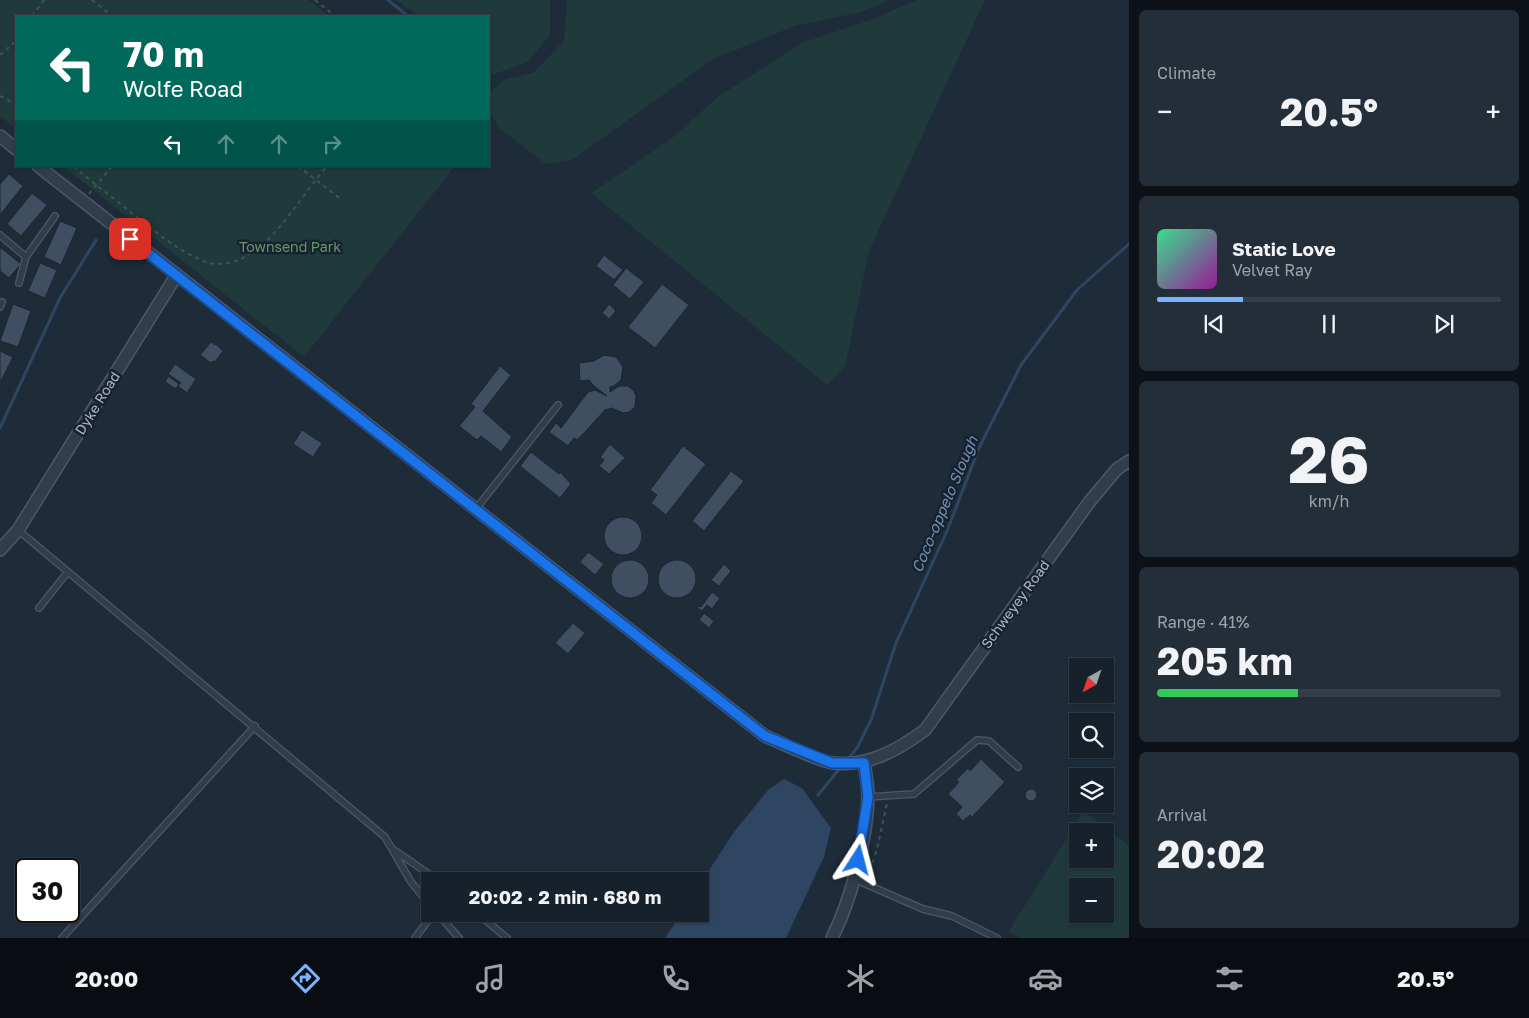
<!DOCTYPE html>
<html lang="en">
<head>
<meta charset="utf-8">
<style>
	:root { --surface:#16212c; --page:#232e38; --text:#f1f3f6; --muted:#9ea3a9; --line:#353e48; --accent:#7ab3ff }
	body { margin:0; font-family:"Golos Text",sans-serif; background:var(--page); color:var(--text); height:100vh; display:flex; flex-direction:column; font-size:19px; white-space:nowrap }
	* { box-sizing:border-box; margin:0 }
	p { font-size:16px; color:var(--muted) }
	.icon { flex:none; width:28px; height:28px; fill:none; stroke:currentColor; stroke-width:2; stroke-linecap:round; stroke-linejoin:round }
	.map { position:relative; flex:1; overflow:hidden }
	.details { display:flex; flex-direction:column; gap:10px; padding:10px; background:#0c1218; width:400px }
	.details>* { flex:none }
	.guide { position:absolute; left:15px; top:15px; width:475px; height:152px; border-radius:0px; box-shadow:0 1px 4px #0004,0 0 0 1px var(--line); background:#00695c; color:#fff; overflow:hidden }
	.needle { width:32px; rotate:220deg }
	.fabs { position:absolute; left:1069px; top:658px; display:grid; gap:10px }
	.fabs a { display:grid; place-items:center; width:45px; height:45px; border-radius:0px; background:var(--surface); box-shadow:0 1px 4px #0004,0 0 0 1px var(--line); font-size:25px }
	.speed { position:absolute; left:15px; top:858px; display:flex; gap:10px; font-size:25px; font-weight:700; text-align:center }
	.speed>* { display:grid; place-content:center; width:65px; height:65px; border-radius:50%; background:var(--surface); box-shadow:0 1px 4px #0004,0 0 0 1px var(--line); line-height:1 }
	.speed .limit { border:2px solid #111; border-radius:8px; background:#fff; color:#111 }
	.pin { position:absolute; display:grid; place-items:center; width:42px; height:42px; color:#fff; margin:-21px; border-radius:10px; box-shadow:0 2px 8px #0006 }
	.me { position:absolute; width:55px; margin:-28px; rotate:9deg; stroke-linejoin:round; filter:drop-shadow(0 0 4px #0008) }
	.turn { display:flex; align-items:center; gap:18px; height:105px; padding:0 25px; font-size:22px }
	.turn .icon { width:65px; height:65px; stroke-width:2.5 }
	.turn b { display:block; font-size:35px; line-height:42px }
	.lanes { display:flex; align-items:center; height:48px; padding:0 25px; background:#0003; justify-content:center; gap:25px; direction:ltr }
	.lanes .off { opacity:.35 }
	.big { font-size:38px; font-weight:700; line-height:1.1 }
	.details .card { flex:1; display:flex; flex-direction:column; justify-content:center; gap:8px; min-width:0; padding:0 18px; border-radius:8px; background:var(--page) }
	.details .dial { align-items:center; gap:0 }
	.dial b { font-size:65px; line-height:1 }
	.song { display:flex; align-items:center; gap:15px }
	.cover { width:60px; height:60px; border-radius:8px; background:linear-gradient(135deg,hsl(150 70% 55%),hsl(300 70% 35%)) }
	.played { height:5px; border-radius:2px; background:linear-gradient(90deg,var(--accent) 25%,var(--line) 25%) }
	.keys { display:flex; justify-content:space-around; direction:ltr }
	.heat { display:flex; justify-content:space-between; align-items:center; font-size:28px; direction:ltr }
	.charge { height:8px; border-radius:4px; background:linear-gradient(90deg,#34c759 41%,var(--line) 0) }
	.trip { position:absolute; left:421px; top:872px; width:288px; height:50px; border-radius:0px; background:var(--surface); box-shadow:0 1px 4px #0004,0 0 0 1px var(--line); font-weight:700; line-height:50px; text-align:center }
	.dock { display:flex; height:80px; justify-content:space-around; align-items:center; background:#090d12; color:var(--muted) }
	.dock .icon { width:35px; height:35px }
	.dock .on { color:var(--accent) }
	.dock b { font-size:22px; color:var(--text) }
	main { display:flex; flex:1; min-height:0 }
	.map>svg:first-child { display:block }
	.green { fill:#20393b; fill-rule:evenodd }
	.water { fill:#2e4661 }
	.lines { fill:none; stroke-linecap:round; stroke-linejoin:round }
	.stream { stroke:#2e4661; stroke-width:3 }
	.building { fill:#3f4e60; stroke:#1a2431 }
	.lane-casing { stroke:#4d5865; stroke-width:8 }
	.street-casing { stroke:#4d5865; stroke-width:14 }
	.path { stroke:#3b5556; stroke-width:2; stroke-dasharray:4 4; stroke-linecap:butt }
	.lane { stroke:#323d4b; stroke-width:5.5 }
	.street { stroke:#323d4b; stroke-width:11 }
	.route-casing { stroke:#114b97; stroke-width:12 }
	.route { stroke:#1a73e8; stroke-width:9 }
	.labels { text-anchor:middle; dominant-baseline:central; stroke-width:5; stroke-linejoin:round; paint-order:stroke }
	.park-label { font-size:14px; fill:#629a6c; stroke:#18222f }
	.street-label { font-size:14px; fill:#adb8c7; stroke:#18222f }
	.water-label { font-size:15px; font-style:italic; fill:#7190b2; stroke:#18222f }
</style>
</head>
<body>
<main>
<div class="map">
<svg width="1129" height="938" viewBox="0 0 1129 938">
	<rect width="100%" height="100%" fill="#1e2c3a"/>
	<path class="green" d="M0,0H309L329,16H16V129L0,116Z
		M396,0H550V35L528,62L489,76V16H419Z
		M567,0H890L861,12L795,26L713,59L572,160L546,164L500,129L489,111V92L506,79L533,73L564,41Z
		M918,0H985L869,251L845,367L827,385L591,193L671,139L719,96L802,43L865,22Z
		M63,166H455L304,357Z
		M1084,811L1129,846V938H1020L1009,931ZM1078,831H1105V859H1078ZM1105,886V914H1078V886Z"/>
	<path class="water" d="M784,779L802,788L831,828L824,857L786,938H665L681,914H700V884L734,832L768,790Z"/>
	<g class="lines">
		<path class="stream" d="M388,0L408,16
			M0,428L60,298L96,240
			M847,760L857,748L871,720L896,643L947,531L979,448L1021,365L1077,290L1129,244
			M818,795L841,767"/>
	</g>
	<path class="building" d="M9,174L23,186L0,215V184Z
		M32,193L47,205L21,236L7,224Z
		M60,221L77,228L61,265L44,257Z
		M0,247L21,264L9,278L0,271Z
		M604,255L623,270L614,280L596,266Z
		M40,263L57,270L45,298L28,291Z
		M626,268L644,282L630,299L613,285Z
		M662,284L689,305L655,348L628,327Z
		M13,304L31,311L18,347L0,341Z
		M609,304L616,311L609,319L602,313Z
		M211,342L215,345L216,344L223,351L215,362L213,361L211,363L200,355Z
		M0,351L13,357L0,383Z
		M604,355L616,357L623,367L621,380L614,386L610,387V392L619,386H628L634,391L636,396L635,407L629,412L623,413L612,408L605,410L585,432L577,440L574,438L568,446L549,432L556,423L561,428L588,392L595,390L607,396L594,386L589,380L580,381L579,363L594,361Z
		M175,364L196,379L187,393L178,386L181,383L168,374Z
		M500,366L511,375L483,411L512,437L501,452L481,436L477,440L459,426L475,407L471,404Z
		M168,376L179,384L176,389L165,382Z
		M302,430L322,443L313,457L293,444Z
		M610,444L625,458L609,474L599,466L604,460L600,457Z
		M683,446L706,464L666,515L651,503L657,495L650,490Z
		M531,452L559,474L560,472L571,484L560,498L520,466Z
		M731,471L744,481L704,531L692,521Z
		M604 536a19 19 0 1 1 38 0a19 19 0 1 1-38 0Z
		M588,552L604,564L595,575L580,562Z
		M658 579a19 19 0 1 1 38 0a19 19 0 1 1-38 0Z
		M611 579a19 19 0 1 1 38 0a19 19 0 1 1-38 0Z
		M724,564L731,571L719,586L711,580Z
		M712,592L720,598L712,609L707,605L702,611L697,608L699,606L701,607Z
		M704,613L714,621L709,628L699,620Z
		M573,623L585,633L568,654L555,643Z
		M981,759L1005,782L972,817L970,815L963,821L956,814L962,807L948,794L959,782L956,780L968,768L970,771Z
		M1025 795a6 6 0 1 1 12 0a6 6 0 1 1-12 0Z"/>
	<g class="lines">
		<g class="lane-casing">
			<path id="lane" d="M0,235L26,257L19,283
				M26,257L55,216
				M0,307L2,302
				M475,510L558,405
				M18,530L385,837L411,882L430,905
				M39,608L67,573
				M868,797L914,794L977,740L989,741L1018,767
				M394,850L439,881
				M854,879L923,909L952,916L997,938
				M438,914L459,938
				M478,914L507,938
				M62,938L255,726
				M415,938L433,914"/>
		</g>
		<g class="street-casing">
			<path id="street" d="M0,136L16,149
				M38,166L765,736C782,743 818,761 833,763C868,767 898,750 925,730L1090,501L1117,469L1129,461
				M0,550L18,530L176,276
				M832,938C851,900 867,840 868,797C868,786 866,774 864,763"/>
		</g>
		<path class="path" d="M92,0L112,16
			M315,0L335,16
			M32,16L44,0
			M0,55L16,41
			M0,96L16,104
			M74,166C89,180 103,190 118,202C146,224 173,249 206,262C216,266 233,263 243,258C277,240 302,195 327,166
			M298,166L342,200
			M89,194L112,166
			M868,878L878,845L887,803"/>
		<use href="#lane" class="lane"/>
		<use href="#street" class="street"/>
	</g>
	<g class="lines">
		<g class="route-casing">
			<path id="route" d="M130,239L765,736L832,763H864L868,797L858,860"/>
		</g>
		<use href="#route" class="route"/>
	</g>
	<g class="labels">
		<g class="park-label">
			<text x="290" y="246">Townsend Park</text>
		</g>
		<g class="street-label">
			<text transform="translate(97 403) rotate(-58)">Dyke Road</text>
			<text transform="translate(1015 604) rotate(-54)">Schweyey Road</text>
		</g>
		<g class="water-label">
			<text transform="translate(944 504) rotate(-67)">Coco-oppelo Slough</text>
		</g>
	</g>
</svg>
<div class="fabs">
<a><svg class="needle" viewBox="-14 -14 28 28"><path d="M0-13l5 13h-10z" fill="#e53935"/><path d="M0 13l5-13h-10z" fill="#9ea3a9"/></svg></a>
<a><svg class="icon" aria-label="search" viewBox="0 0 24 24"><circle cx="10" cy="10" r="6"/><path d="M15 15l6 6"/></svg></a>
<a><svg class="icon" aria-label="layers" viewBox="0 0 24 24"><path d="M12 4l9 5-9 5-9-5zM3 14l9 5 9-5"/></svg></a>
<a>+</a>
<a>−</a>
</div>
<div class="speed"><div class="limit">30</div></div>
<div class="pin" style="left:130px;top:239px;background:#d93025"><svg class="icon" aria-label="arrive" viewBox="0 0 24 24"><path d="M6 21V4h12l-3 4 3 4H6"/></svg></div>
<svg class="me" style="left:858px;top:860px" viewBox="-20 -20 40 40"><path d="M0-17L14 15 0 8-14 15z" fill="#1a73e8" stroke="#fff" stroke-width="4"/></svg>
<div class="trip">20:02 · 2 min · 680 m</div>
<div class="guide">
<div class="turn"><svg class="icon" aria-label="left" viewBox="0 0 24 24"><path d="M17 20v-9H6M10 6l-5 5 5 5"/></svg><div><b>70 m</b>Wolfe Road</div></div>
<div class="lanes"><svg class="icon" aria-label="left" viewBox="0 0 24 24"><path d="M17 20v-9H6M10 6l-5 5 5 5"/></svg><svg class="icon off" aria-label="ahead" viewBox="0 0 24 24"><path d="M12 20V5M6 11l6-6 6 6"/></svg><svg class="icon off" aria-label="ahead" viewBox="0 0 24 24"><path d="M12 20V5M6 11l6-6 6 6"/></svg><svg class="icon off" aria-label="right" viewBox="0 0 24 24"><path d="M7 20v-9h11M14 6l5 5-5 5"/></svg></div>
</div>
</div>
<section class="details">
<div class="card"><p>Climate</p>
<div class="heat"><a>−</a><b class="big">20.5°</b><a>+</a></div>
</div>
<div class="card">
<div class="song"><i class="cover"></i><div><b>Static Love</b><p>Velvet Ray</p></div></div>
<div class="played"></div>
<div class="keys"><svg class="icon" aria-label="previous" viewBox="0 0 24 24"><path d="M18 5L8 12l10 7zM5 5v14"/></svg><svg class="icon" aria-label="pause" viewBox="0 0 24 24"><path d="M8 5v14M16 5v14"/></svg><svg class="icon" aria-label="next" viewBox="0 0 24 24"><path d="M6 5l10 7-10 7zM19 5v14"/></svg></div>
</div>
<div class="card dial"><b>26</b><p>km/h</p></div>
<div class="card"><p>Range · 41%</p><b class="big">205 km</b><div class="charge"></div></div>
<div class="card"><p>Arrival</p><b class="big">20:02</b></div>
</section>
</main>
<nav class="dock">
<b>20:00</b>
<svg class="icon on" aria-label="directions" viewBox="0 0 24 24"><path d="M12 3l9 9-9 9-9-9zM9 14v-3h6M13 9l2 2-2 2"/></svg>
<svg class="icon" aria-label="music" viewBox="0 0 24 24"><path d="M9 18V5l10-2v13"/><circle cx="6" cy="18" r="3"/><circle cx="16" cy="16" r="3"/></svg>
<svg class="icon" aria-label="phone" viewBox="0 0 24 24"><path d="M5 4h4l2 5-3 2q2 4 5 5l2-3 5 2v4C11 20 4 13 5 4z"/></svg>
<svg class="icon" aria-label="climate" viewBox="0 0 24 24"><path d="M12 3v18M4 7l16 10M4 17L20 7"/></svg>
<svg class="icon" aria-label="car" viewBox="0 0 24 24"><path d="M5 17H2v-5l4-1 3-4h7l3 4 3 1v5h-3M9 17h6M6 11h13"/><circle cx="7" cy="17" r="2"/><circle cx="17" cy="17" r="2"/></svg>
<svg class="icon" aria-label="filters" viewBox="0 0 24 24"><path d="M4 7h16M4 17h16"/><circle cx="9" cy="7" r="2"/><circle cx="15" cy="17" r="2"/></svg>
<b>20.5°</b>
</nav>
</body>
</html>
